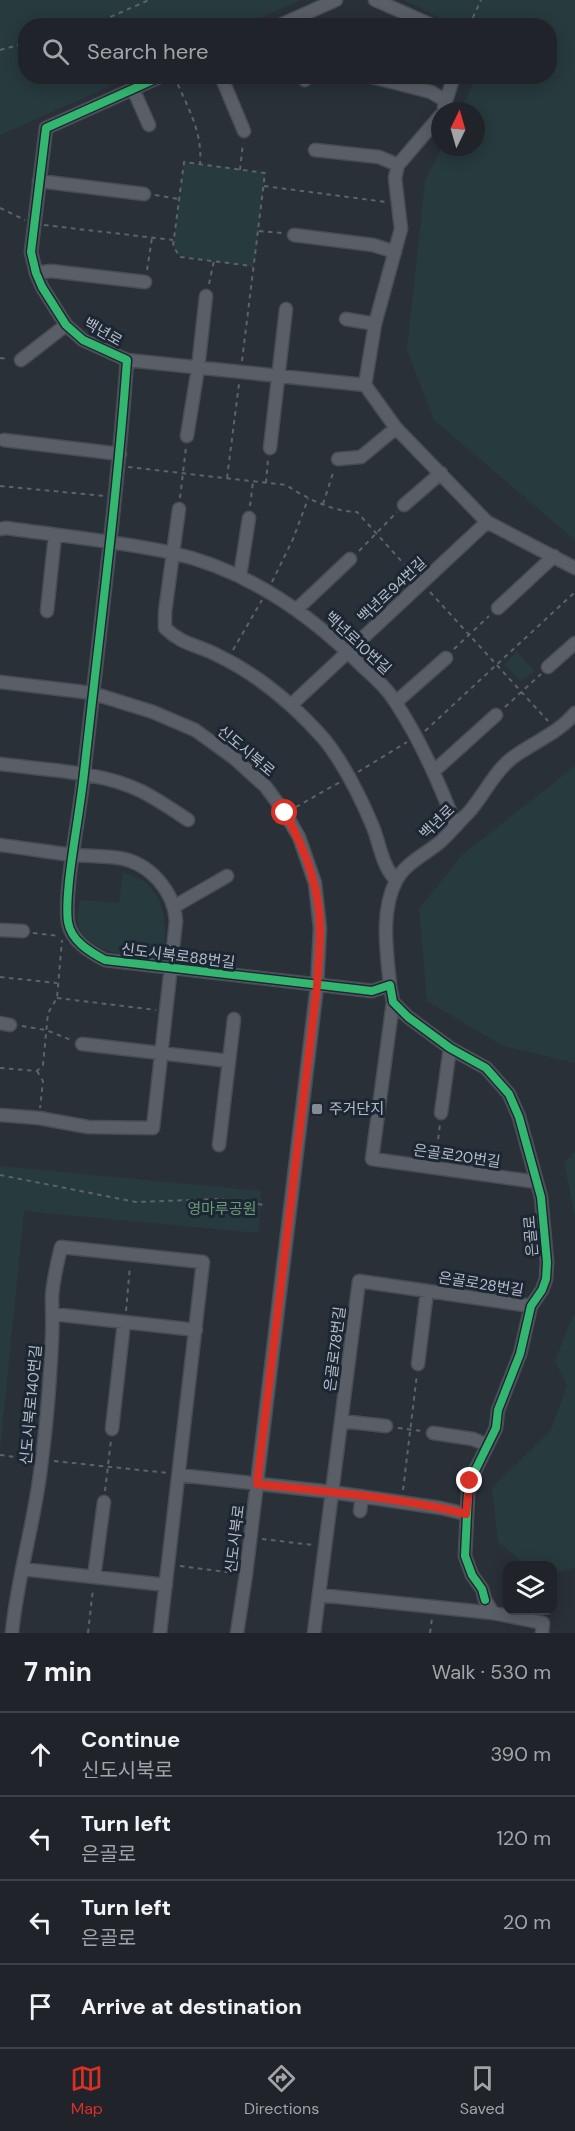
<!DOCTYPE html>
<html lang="en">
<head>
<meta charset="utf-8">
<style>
  :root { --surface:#20242a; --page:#282c32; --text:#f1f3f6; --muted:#a2a4a8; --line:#3d4147; --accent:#d93025 }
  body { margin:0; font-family:"DM Sans","Noto Sans KR",sans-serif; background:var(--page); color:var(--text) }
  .controls { position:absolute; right:18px; bottom:18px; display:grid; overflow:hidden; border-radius:12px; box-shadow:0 3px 15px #0003 }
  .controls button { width:54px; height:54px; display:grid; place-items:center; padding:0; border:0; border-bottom:2px solid var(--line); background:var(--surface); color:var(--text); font:30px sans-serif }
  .compass { position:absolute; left:431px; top:102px; width:54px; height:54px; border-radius:50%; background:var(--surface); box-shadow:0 3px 15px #0003; rotate:5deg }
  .stop { position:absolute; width:18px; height:18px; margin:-14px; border:4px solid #d93025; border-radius:50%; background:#fff }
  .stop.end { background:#d93025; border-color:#fff; box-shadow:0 2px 6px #0008 }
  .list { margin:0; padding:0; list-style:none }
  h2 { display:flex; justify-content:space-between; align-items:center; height:78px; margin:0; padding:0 24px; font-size:26px }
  h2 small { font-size:20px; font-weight:400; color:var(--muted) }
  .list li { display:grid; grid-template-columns:39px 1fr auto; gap:18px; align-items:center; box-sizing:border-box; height:84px; padding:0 24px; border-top:2px solid var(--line) }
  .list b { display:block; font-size:22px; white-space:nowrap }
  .list p { margin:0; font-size:20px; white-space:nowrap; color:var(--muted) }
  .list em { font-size:20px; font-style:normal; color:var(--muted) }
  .icon { flex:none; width:33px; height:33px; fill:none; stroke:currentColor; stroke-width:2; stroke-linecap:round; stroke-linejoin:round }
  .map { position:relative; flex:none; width:575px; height:1633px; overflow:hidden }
  .search { position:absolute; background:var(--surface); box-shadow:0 3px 15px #0003; left:18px; right:18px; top:18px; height:66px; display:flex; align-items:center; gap:15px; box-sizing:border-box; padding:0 21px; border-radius:24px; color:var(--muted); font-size:22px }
  .sheet { height:414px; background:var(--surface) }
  nav { display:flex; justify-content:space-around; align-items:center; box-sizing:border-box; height:84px; border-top:2px solid var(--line); background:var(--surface); font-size:16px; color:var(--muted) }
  nav a { display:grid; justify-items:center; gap:3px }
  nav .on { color:var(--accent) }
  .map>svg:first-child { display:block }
  .green { fill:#273a3e }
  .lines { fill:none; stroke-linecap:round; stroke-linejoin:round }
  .minor-casing { stroke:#484c53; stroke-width:15 }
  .path { stroke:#5d636a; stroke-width:2; stroke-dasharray:4.5 4.5; stroke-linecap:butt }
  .minor { stroke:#5a5e66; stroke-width:12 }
  .cycleway-casing { stroke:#1d2633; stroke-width:11 }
  .cycleway { stroke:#33b770; stroke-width:8 }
  .route { stroke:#d93025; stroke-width:8 }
  .poi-dot { fill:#848b96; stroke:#1d2633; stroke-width:2 }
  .labels { text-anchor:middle; stroke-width:6; stroke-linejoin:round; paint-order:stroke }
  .street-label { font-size:15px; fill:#b4bcc9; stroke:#1d2633 }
  .poi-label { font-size:15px; fill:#b4bcc9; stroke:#1d2633; text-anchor:start }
  .park-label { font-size:15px; fill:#6b9a76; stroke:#1d2633 }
</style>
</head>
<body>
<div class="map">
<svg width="575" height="1633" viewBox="0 0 575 1633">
  <rect width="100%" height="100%" fill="#2a3038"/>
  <!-- green -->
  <path class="green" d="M0 0H301L245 25 26 26V76L131 77 0 135Z
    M404 0H575V540L434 420 407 350 425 181 442 147H476V111H460L476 77 550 76V26L453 25Z
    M184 162 265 173 255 261 252 266 180 257 173 246Z
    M517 651 535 672 521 681 504 665Z
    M575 766V1063L503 1046 427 1001 419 909 462 855Z
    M123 872C130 875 139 878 145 882 167 901 166 927 164 954L156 960C133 957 83 952 78 923 76 916 79 907 80 900L119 903Z
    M575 1152V1218L564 1162Z
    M0 1166 261 1191 259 1233 24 1211 0 1451Z
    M575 1314V1568L553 1573 552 1566 526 1565 498 1542 492 1488 551 1430 567 1385 555 1361 569 1324Z"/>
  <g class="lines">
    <!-- minor casing -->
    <g class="minor-casing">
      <path id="minor" d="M375 0 434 26
        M278 26 336 0
        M162 76 46 128 31 252 36 273 42 287 66 325 83 340 127 360C117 498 99 636 84 773 80 809 73 845 69 881 68 894 66 909 68 922 71 941 90 952 105 960L372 991 390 985 393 1002 408 1017 450 1048 486 1068 509 1094 519 1117 541 1197 547 1262 546 1279 542 1290 531 1306 520 1354 498 1410 496 1428 470 1481 468 1493 465 1556 472 1575 482 1589 485 1600 493 1613 543 1623 542 1633
        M221 76 244 131
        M304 76 305 80
        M372 77 431 92 446 101
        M133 89 149 125
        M444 107 454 76
        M440 116 398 165 395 178 401 229 375 324 365 385 396 428 487 522 575 568
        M315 150 379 157 398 165
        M39 181 144 194
        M294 235 373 245 395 252
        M36 273 51 271 145 282
        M346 319 375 324
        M21 360 66 325
        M127 360 365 385
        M187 436 198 368 206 296
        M4 440 120 454
        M270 448 286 309
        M338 459 361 457 396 428
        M404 505 441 473
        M179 509 165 612V628C184 646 196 644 217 655 259 675 294 705 324 739 345 765 360 796 373 827 380 845 382 866 396 880
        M0 529 6 528C62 536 118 541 173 553 247 570 309 613 362 666 374 677 387 688 396 703 421 741 439 783 456 826
        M240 576 249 518
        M498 608 554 556
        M297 609 350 559
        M47 611 55 535
        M548 667 575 643
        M0 682 92 693 153 712 195 730 234 758 266 787 285 813 299 837 315 883 320 928 317 986 246 1574 237 1633
        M396 702 446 658
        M291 705 487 522
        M0 764C44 770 101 771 141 791 157 799 173 810 188 820
        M434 771 496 715
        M0 845C24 848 49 852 73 855 88 856 104 856 119 858 150 863 174 891 176 921L153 1128 88 1127 39 1118 0 1115
        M175 906 227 876
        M0 930 23 931
        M390 985C387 953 380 912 396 881 405 863 426 854 440 842 450 833 459 822 469 812 484 795 494 772 512 758 532 743 559 733 575 713
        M393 1002 372 1159 537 1182
        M0 1023 10 1025
        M82 1044 229 1061
        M441 1113 450 1048
        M219 1145 234 1019
        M53 1314 196 1330
        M418 1364 427 1291
        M341 1421 386 1426
        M112 1429 124 1322
        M433 1433 473 1439 487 1445
        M179 1475 332 1492 441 1508 466 1514
        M360 1511 362 1496
        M22 1569 166 1585
        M94 1577 104 1502
        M319 1595 493 1613
        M12 1633C17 1577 35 1522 41 1466 47 1423 50 1381 52 1338 53 1324 52 1311 52 1297 53 1280 57 1264 61 1247L203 1262 160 1633
        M314 1633 359 1281 531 1306"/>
    </g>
    <!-- path -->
    <path class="path" d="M85 26 101 21 149 0
      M469 26 481 0
      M0 50 26 43
      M174 76C187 106 203 132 200 164
      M240 170 243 143
      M264 186 386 202
      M155 195 179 199
      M0 208 25 220
      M44 225 173 240
      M259 231 282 233
      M147 270 152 238
      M209 284 214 261
      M0 358 9 359
      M242 361 265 173 184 162 173 246 180 257 252 266
      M128 467 286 485C308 499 331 511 357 512L414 575
      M227 478 239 384
      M266 483 268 459
      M0 486 105 496
      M180 498 186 447
      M323 504 334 470
      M250 506 253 482
      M359 551 397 512
      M272 582 293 539 308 499
      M430 592 548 721
      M454 649 489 616
      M233 650 262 600
      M505 707 541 674
      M425 731 575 592
      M358 772 407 742
      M296 807 340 782
      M33 933 60 936
      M0 977 57 983
      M57 998 156 1010
      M22 1026 46 1030 71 1040
      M0 1068 37 1071 43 1065 48 1013 57 998 62 940
      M37 1071 43 1081 40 1108
      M436 1157 440 1124
      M0 1175 136 1202 219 1199 265 1205
      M126 1311 130 1266
      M398 1428 422 1431
      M0 1455 30 1459
      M54 1461 168 1473
      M403 1490 417 1374
      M105 1491 111 1440
      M262 1539 313 1545
      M180 1566 234 1573
      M88 1633 93 1589
      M430 1633 432 1618"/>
    <!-- minor -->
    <use href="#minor" class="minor"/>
    <!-- cycleway casing -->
    <g class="cycleway-casing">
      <path id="cycleway" d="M162 76 46 128 31 252 36 273 42 287 66 325 83 340 127 360C117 498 99 636 84 773 80 809 73 845 69 881 68 894 66 909 68 922 71 941 90 952 105 960L372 991 390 985 393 1002 408 1017 450 1048 486 1068 509 1094 519 1117 541 1197 547 1262 546 1279 542 1290 531 1306 520 1354 498 1410 496 1428 470 1481 468 1493 465 1556 472 1575 482 1589 485 1600"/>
    </g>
    <!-- cycleway -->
    <use href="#cycleway" class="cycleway"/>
  </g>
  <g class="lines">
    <!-- route -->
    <path class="route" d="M285 813C305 849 320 888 320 929 320 948 318 967 317 986L257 1484C326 1492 398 1497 466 1514L470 1481"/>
  </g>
  <!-- markers -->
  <rect class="poi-dot" x="311" y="1103" width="12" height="12" rx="3"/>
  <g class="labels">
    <!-- street labels -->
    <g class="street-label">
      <text transform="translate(103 332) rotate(30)" y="5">백년로</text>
      <text transform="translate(392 590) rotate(-43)" y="5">백년로94번길</text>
      <text transform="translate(358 643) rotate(43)" y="5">백년로10번길</text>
      <text transform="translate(246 751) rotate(40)" y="5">신도시북로</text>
      <text transform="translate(437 822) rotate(-44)" y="5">백년로</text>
      <text transform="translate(178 956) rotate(7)" y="5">신도시북로88번길</text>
      <text transform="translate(457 1156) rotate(8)" y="5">은골로20번길</text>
      <text transform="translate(531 1236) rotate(-95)" y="5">은골로</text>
      <text transform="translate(481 1284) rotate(9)" y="5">은골로28번길</text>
      <text transform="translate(335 1349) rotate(-83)" y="5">은골로78번길</text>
      <text transform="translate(31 1405) rotate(-85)" y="5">신도시북로140번길</text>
      <text transform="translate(235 1539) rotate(-83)" y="5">신도시북로</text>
    </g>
    <!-- poi labels -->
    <g class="poi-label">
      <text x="329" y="1114">주거단지</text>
    </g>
    <!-- park labels -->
    <g class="park-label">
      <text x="222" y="1214">영마루공원</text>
    </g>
  </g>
</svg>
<div class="controls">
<button><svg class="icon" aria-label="layers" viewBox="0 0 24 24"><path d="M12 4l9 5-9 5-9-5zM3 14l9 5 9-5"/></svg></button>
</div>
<svg class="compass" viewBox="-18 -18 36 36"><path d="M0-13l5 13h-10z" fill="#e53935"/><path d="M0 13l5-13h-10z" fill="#a2a4a8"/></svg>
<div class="stop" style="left:285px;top:813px"></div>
<div class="stop end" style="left:470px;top:1481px"></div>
<div class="search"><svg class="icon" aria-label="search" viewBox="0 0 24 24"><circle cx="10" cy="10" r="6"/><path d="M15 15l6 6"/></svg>Search here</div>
</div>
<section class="sheet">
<h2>7 min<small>Walk · 530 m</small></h2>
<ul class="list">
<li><svg class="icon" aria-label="ahead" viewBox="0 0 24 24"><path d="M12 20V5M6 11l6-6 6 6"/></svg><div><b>Continue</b><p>신도시북로</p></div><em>390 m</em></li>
<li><svg class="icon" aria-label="left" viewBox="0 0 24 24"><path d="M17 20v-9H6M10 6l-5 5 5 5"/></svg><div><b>Turn left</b><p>은골로</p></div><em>120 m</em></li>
<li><svg class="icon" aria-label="left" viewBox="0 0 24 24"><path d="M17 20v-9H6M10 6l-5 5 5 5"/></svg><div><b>Turn left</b><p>은골로</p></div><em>20 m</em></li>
<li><svg class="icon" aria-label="arrive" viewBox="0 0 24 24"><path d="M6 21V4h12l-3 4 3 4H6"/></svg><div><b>Arrive at destination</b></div></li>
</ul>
</section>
<nav>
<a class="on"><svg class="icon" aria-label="map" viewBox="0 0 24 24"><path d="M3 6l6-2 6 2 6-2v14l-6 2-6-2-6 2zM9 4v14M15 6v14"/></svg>Map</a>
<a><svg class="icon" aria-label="directions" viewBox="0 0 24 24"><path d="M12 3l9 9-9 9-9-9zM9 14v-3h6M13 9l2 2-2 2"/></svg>Directions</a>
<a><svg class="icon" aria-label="saved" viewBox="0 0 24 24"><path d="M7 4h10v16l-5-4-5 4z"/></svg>Saved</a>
</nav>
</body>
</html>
